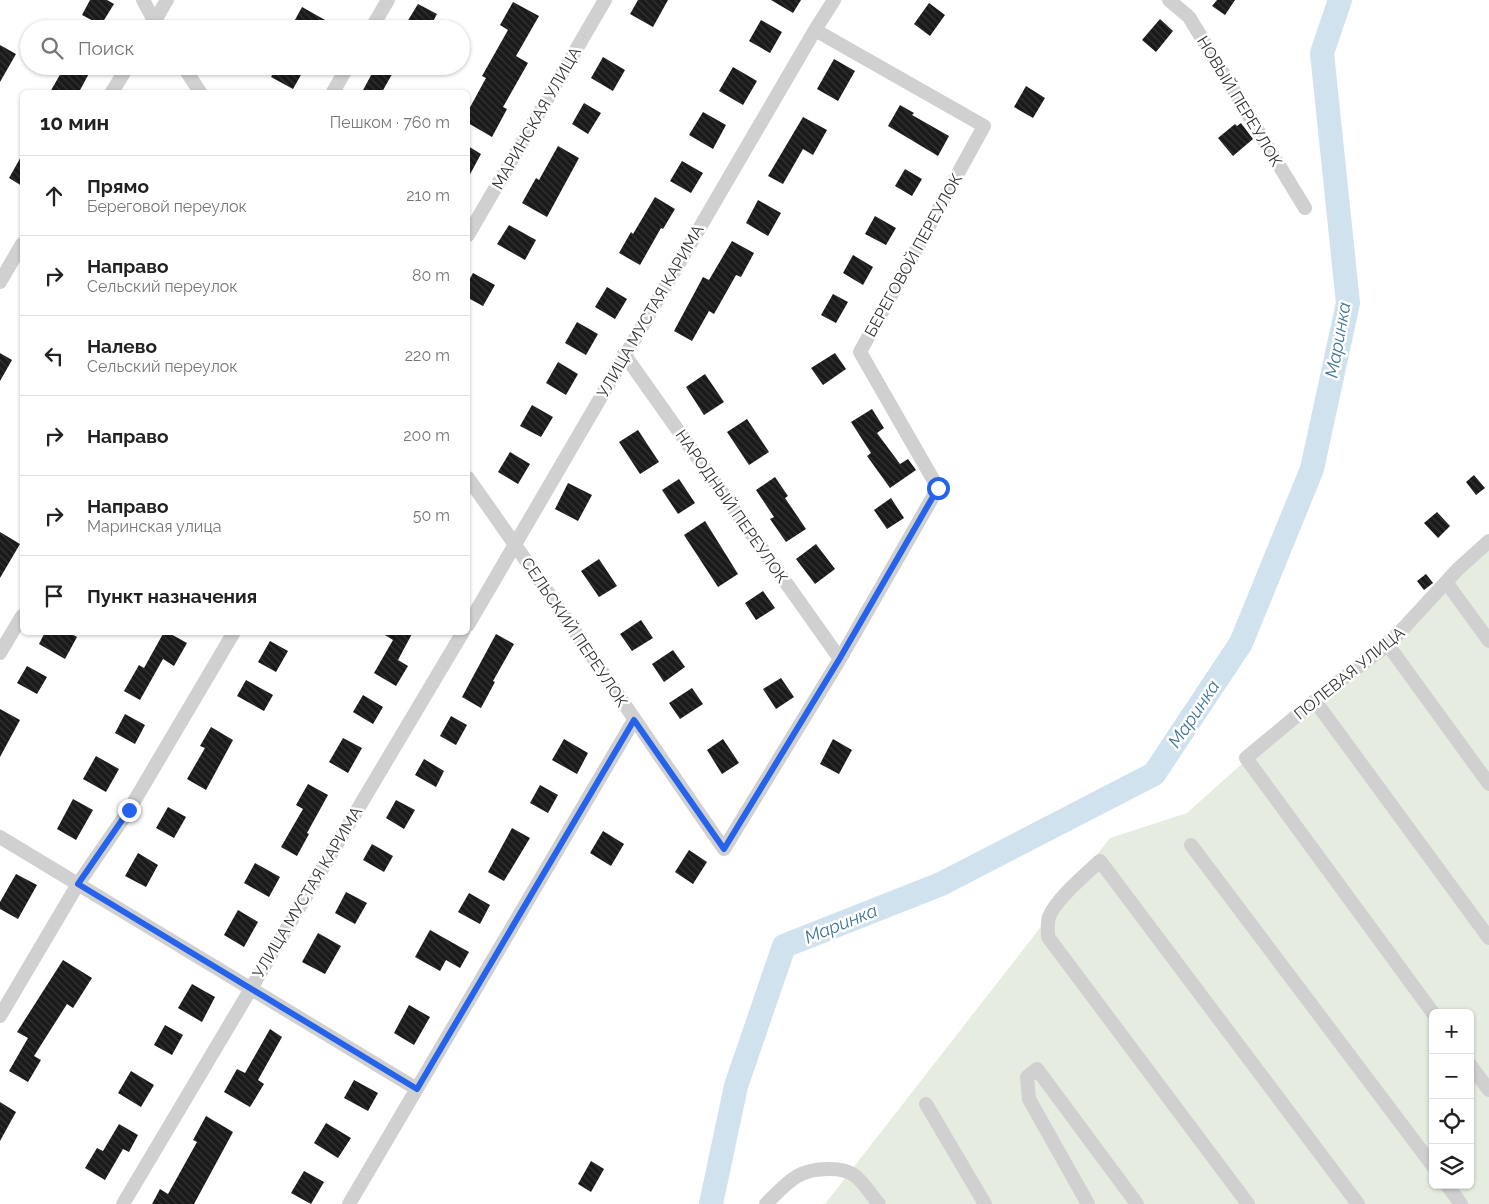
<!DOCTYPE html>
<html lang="ru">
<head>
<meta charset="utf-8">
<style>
  :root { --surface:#fff; --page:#f6f6f6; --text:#222; --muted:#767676; --line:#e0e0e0 }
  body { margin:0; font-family:Raleway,sans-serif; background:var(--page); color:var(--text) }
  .controls { position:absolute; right:15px; bottom:15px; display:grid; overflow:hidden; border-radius:8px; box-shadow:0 1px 4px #0004 }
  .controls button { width:45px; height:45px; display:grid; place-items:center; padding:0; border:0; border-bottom:1px solid var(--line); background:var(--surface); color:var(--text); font:25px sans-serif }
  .stop { position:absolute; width:15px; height:15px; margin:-11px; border:4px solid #2563eb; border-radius:50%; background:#fff }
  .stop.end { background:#2563eb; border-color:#fff; box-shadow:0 1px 5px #0008 }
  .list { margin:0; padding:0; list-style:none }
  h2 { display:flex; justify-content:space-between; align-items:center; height:65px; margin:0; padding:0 20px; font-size:21px }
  h2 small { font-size:16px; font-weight:400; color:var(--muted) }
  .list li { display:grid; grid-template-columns:32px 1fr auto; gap:15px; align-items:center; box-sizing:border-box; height:80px; padding:0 20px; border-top:1px solid var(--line) }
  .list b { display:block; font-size:19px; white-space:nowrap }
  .list p { margin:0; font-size:16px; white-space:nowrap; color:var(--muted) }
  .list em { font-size:16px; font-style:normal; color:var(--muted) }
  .icon { flex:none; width:28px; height:28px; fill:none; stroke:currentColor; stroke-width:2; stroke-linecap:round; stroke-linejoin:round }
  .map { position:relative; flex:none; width:1489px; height:1204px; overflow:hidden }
  .search { position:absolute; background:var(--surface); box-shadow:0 1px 4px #0004; left:20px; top:20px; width:450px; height:55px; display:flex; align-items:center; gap:12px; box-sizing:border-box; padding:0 18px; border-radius:28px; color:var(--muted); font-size:19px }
  .panel { position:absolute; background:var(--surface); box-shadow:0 1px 4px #0004; left:20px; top:90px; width:450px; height:545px; border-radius:8px }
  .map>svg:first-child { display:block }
  .green { fill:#e6ecdf; fill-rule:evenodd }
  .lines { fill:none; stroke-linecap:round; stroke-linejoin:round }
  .river { stroke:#cfe2ee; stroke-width:24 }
  .building { fill:url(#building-back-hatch) }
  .minor { stroke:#d0d0d0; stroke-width:14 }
  .route { stroke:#2563eb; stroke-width:6 }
  .labels { text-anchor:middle; stroke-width:5; stroke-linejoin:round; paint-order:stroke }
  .street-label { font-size:16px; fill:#333; stroke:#fff }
  .water-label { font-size:18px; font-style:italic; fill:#3f7597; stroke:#fff }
</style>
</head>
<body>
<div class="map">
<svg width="1489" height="1204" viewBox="0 0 1489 1204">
  <defs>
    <pattern id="building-back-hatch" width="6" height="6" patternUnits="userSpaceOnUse" patternTransform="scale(1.25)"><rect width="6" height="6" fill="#1a1a1a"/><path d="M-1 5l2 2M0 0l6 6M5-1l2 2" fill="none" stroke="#333"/></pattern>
  </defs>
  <rect width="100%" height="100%" fill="#fff"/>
  <!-- green -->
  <path class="green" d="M1489 542V1204H825L1110 838 1187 813ZM1433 1013H1470V1185H1433Z"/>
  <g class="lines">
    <!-- river -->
    <path class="river" d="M711 1204 736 1086 784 946 941 884 1154 774 1241 643 1312 469 1348 303 1322 53 1340 0"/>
  </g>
  <!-- building -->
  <path class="building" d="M90 0H107L114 4 101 25 82 15Z
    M638 0H668L653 27 630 14Z
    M771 0H801L793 13Z
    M1217 0H1235L1225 15 1212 6Z
    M513 2 539 16 516 56 528 63 503 107 507 109 492 137 468 123V111L486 78 482 76 508 30 500 25Z
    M929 3 945 15 930 36 914 24Z
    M418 4 437 14 429 29H420L407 22Z
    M302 7 341 29H290Z
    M1160 19 1173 31 1156 52 1142 40Z
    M761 20 782 32 770 53 749 41Z
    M0 45 16 54 0 82Z
    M603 57 625 70 613 91 591 78Z
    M834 59 855 71 838 101 817 89Z
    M65 66H93L79 92H50Z
    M277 66H306L293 89 271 77Z
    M376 66H389L395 69 382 92H362Z
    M733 67 757 81 743 105 719 91Z
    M1026 86 1045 98 1033 118 1014 107Z
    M584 103 601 113 588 134 572 124Z
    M900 105 914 113 912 115 949 136 938 156 888 126Z
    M703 112 726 125 713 149 689 135Z
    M803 117 827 130 813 155 803 149 783 184 768 176Z
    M1241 123 1253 139 1233 156 1218 138 1235 124 1237 126Z
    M468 146 481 154 468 178Z
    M558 146 579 158 547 217 522 203 536 178 539 180Z
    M22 155V186L9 178Z
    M682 161 703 173 691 193 670 181Z
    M905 169 922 179 912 196 895 186Z
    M655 197 675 209 663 229 661 228 640 265 619 253 631 232 633 234Z
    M758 200 781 213 768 236 746 223Z
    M875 216 896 228 886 245 865 234Z
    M509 225 536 240 525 260 497 244Z
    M732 241 754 253 741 277 736 275 714 314 709 311 692 341 674 331 703 277 709 280Z
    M853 255 873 267 863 285 843 273Z
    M473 273 495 285 483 306 468 298V282Z
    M607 287 627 299 615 319 595 307Z
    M833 294 848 302 836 323 821 315Z
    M577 322 598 334 586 355 565 343Z
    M0 353 12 360 0 381Z
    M835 353 846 369 823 385 811 368Z
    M558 362 578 374 566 395 546 383Z
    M705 374 724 402 704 415 686 387Z
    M532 405 553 417 541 437 520 426Z
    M872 409 884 428 877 433 900 464 908 459 916 470 890 488 867 456 871 453 851 422Z
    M747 419 769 452 749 465 727 432Z
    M638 430 659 462 640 474 619 442Z
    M510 452 530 464 518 484 498 472Z
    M1474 475 1485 488 1476 495 1466 482Z
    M775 477 788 496 785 498 806 529 786 542 770 519 774 517 756 490Z
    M679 479 695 503 678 514 662 490Z
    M568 483 592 495 578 521 555 509Z
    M891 498 904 518 887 529 874 510Z
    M1437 512 1450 526 1438 538 1424 523Z
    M705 521 738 574 718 587 684 535Z
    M0 532 20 544 0 578Z
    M816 544 835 569 815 584 796 559Z
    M599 559 617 586 599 597 581 571Z
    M1426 574 1433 583 1424 590 1417 581Z
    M763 591 775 608 756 620 745 603Z
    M641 620 653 638 632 651 620 634Z
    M45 632H68L77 637 65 659 39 644Z
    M164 632H167L187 643 174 666 163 659 140 700 124 691 139 665 144 668Z
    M380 632H413L398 660 408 666 396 686 374 673 393 640Z
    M496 634 514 644 493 681 495 682 481 708 462 697Z
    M270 641 288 651 276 672 258 662Z
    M673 650 685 667 664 682 652 664Z
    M27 666 47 677 37 694 17 683Z
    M781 678 794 697 776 709 763 689Z
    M246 680 273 695 264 711 237 696Z
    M692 688 703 704 680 719 669 703Z
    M363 695 383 707 373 724 353 712Z
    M0 709 20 720 0 757Z
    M125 714 145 725 135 744 115 733Z
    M451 716 467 725 456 745 440 736Z
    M211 727 233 740 206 790 187 779 205 748 200 746Z
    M343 738 362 748 348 773 329 762Z
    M564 739 588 753 577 774 552 760Z
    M723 739 739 763 722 774 707 750Z
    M833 739 852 750 839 774 820 764Z
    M96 756 119 769 106 792 83 779Z
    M424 759 444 771 436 787 415 775Z
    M308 784 328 795 307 833 309 834 297 856 281 847 303 809 296 805Z
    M540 785 558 795 548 813 530 803Z
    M73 799 93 810 76 840 57 829Z
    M396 800 415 810 404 829 386 818Z
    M168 807 186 817 174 838 156 828Z
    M512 828 530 838 504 881 488 872Z
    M603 831 624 844 611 866 590 853Z
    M372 844 393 856 384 872 363 860Z
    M689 850 707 862 693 884 675 872Z
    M138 853 158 865 146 887 125 876Z
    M255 863 280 877 269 897 244 883Z
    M16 874 37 885 18 919 0 909V902Z
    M346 892 367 903 355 924 335 913Z
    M469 893 490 905 480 924 458 912Z
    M238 910 258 922 244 947 224 935Z
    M430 930 469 952 460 968 446 960 440 971 415 957Z
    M318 933 341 946 325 974 302 962Z
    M63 960 92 978 73 1008 67 1004 34 1056 41 1060 28 1082 9 1071 28 1038 17 1032Z
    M192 984 215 997 202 1022 178 1008Z
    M409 1005 430 1017 414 1045 394 1033Z
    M165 1025 183 1035 172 1055 154 1045Z
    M270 1029 282 1037 258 1080 264 1084 250 1107 224 1092 237 1069 245 1073Z
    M131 1071 154 1085 141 1107 118 1093Z
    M354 1080 378 1093 368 1111 344 1098Z
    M0 1102 16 1112 0 1141Z
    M206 1116 233 1132 194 1204H152L160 1189 168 1194 197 1142 193 1140Z
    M326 1123 351 1138 338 1158 314 1143Z
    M119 1124 138 1135 129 1152 123 1149 105 1180 85 1168 97 1148 103 1151Z
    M591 1161 604 1169 591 1192 578 1184Z
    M304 1171 324 1182 311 1204 291 1193Z"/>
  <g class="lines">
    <!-- minor -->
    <path class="minor" d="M143 0 158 28
      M1169 0 1189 17 1305 208
      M150 29 167 0
      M371 29 388 0
      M183 66 200 92
      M112 92 128 66
      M333 92 348 66
      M468 235 605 0
      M0 282 22 244
      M624 354 840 659
      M468 478C555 600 638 726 724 849L840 659 938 488 860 352 984 126 815 30
      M1446 582 1489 641
      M468 625 815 30 834 0
      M1388 645 1489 784
      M0 653 22 616
      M1315 701 1489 938
      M0 837 417 1089
      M1191 845 1433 1166
      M1433 1013 1246 758 1330 688 1388 645 1458 569 1489 541
      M0 1016 78 884 129 810 234 632
      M1470 1065 1489 1090
      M926 1104 985 1204
      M1447 1185 1461 1204
      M123 1204 463 632
      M349 1204 634 720
      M766 1204C788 1182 798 1168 831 1169 840 1169 846 1170 854 1175 863 1181 871 1195 879 1204
      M1088 1204 1029 1099 1027 1077 1037 1069 1137 1204
      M1248 1204 1048 937C1048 930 1047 923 1049 917 1055 900 1086 874 1100 861L1358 1204"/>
  </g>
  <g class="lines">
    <!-- route -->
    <path class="route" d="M129 810 78 884 417 1089 634 720 724 849 840 658 938 488"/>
  </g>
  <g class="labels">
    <!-- street labels -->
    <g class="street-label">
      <text transform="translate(1240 101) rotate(59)" y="6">НОВЫЙ ПЕРЕУЛОК</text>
      <text transform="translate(536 118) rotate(-60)" y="6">МАРИНСКАЯ УЛИЦА</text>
      <text transform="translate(913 255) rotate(-61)" y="6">БЕРЕГОВОЙ ПЕРЕУЛОК</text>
      <text transform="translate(650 311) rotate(-60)" y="6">УЛИЦА МУСТАЯ КАРИМА</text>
      <text transform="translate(732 506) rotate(55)" y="6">НАРОДНЫЙ ПЕРЕУЛОК</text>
      <text transform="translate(575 632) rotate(56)" y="6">СЕЛЬСКИЙ ПЕРЕУЛОК</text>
      <text transform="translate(1349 673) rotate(-39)" y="6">ПОЛЕВАЯ УЛИЦА</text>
      <text transform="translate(307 892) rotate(-59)" y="6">УЛИЦА МУСТАЯ КАРИМА</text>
    </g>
    <!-- water labels -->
    <g class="water-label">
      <text transform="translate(1338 340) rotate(-80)" y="6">Маринка</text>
      <text transform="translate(1194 714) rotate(-56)" y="6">Маринка</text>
      <text transform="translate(841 924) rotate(-22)" y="6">Маринка</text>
    </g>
  </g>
</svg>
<div class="controls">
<button>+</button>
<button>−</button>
<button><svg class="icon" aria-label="locate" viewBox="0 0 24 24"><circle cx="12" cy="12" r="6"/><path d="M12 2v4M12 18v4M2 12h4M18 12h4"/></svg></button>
<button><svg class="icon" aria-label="layers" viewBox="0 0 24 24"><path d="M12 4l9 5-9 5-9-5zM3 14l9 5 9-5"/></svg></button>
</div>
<div class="stop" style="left:938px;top:488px"></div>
<div class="stop end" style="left:129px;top:810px"></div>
<div class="search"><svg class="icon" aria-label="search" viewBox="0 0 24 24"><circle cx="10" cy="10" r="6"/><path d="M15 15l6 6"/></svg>Поиск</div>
<section class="panel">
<h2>10 мин<small>Пешком · 760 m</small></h2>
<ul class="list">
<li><svg class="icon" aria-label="ahead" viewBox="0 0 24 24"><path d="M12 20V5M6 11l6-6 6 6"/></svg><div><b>Прямо</b><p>Береговой переулок</p></div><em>210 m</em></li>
<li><svg class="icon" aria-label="right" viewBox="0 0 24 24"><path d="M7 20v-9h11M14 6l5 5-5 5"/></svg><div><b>Направо</b><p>Сельский переулок</p></div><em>80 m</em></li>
<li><svg class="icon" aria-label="left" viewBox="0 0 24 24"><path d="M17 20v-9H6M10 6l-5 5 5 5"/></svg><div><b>Налево</b><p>Сельский переулок</p></div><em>220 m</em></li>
<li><svg class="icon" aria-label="right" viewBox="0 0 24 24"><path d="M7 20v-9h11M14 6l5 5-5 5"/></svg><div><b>Направо</b></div><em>200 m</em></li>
<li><svg class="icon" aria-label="right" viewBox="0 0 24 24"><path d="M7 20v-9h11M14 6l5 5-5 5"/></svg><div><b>Направо</b><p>Маринская улица</p></div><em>50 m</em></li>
<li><svg class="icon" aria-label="arrive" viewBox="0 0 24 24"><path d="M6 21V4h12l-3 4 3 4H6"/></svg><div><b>Пункт назначения</b></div></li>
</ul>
</section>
</div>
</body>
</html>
